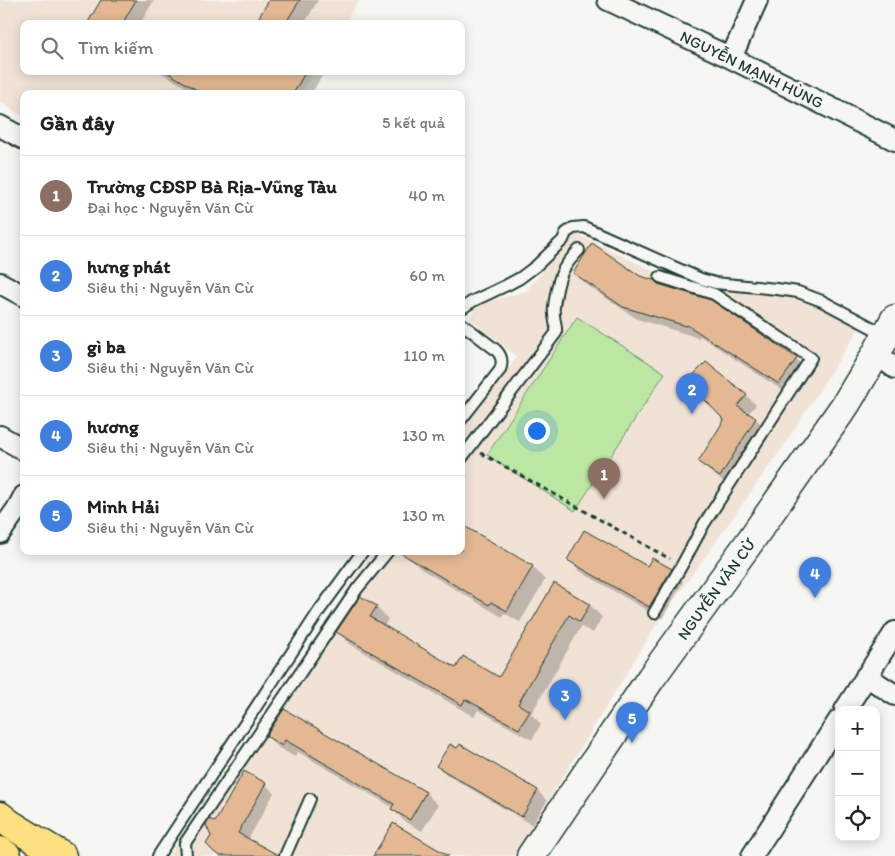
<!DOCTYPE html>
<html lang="vi">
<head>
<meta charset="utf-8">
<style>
  :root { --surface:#fff; --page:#f2f2f2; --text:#222; --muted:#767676; --line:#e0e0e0; --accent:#2563eb }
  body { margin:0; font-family:Itim,sans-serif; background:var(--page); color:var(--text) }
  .controls { position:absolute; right:15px; bottom:15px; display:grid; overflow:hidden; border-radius:10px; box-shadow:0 2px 12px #0003 }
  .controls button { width:45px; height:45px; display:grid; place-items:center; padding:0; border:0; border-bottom:1px solid var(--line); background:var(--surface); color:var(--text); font:25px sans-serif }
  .you { position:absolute; left:536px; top:430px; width:18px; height:18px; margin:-12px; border:4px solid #fff; border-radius:50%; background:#1a73e8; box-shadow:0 0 0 8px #1a73e833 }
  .badge { display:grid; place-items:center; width:32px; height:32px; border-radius:50%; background:var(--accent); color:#fff; font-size:16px; font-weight:700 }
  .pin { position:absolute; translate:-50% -41px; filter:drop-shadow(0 1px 2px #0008) }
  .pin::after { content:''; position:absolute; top:26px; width:18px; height:15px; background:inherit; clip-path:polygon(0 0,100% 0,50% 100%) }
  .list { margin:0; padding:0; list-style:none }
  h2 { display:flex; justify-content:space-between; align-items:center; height:65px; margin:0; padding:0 20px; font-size:21px }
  h2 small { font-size:16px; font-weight:400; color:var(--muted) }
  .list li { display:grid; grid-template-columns:32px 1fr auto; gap:15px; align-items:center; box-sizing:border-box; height:80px; padding:0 20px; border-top:1px solid var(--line) }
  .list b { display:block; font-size:19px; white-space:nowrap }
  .list p { margin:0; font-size:16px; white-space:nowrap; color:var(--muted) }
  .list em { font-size:16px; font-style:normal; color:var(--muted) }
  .icon { flex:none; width:28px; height:28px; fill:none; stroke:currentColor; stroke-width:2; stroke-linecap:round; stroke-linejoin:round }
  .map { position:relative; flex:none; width:895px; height:856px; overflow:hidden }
  .search { position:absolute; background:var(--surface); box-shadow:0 2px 12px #0003; left:20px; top:20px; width:445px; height:55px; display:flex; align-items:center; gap:12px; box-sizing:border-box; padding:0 18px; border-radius:10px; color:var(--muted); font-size:19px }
  .panel { position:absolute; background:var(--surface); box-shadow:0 2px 12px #0003; left:20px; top:90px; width:445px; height:465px; border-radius:10px }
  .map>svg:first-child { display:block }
  .built { fill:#f0e3d6 }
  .green { fill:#bbe7a3; stroke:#6d926c }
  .shadow { fill:#0003 }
  .building { fill:#e3b893; stroke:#1f3d34 }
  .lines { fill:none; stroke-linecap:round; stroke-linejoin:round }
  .lane-casing { stroke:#1f3d34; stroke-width:14 }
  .street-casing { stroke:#1f3d34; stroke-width:24 }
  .secondary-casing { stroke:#1f3d34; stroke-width:31 }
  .primary-casing { stroke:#1f3d34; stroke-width:31 }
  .path { stroke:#1f3d34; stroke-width:3; stroke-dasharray:5 4; stroke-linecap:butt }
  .lane { stroke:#f6f6f2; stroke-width:10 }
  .street { stroke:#f6f6f2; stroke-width:20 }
  .secondary { stroke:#f6f6f2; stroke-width:28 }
  .primary { stroke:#fde080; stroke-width:28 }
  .labels { text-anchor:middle; stroke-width:4.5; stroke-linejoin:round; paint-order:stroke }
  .street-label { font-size:16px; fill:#1f3d34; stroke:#f6f6f2 }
</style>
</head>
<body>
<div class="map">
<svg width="895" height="856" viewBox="0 0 895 856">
  <rect width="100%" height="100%" fill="#f6f6f2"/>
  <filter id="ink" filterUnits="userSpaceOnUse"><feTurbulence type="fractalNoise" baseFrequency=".02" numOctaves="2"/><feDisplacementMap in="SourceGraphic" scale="10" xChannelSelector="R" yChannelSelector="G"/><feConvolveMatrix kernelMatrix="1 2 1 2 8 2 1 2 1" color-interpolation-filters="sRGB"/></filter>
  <g filter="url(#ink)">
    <!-- built -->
    <path class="built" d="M0 0H359L344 24H24V71H315L301 94H24V117L0 102Z
      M575 233 656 272 716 288 801 298 841 313 861 325 783 447 657 624 533 826 513 856H168L297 665 356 576 374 551H461V433L517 357 470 319 477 305 526 291Z"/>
    <!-- green -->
    <path class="green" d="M577 317 665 373 575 511 487 455Z"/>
    <!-- shadow -->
    <path class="shadow" d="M102 0H154L140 24H88Z
      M271 0H318L304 24H255Z
      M158 71H325L311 94H197Z
      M575 272 639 277 796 359 809 371 791 396 700 336 699 338 637 319 587 285Z
      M706 364 747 396 756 405 748 414 756 419 765 428 730 486 709 471 700 462 726 420Z
      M461 526 533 567 545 580 520 622 504 613 502 617 421 569 408 557 461 551Z
      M569 560 671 570 683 582 662 619 581 572Z
      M554 585 590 605 602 617 593 633 581 627 531 714 541 724 532 740 478 710 474 717 350 644 338 632 376 607 388 619 384 627 457 669 500 679Z
      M284 711 426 793 438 805 422 831 405 822 393 809 394 808 298 752 295 757 279 748 267 736Z
      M460 746 538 791 547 801 532 825 447 775 438 766 457 750Z
      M265 784 274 793 248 840 274 856H220L208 843 212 837 216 824Z"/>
    <!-- building -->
    <path class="building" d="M101 0H136L122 24H87Z
      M269 0H300L285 24H255Z
      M165 71H306L293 94H204Z
      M592 243 640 276 654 280 658 284 711 300 797 358 779 384 687 325 686 326 623 307 573 273Z
      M706 362 747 395 737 406 756 418 720 477 698 462 724 420 687 381Z
      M461 524 533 566 507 611 491 602 489 605 397 551H461Z
      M584 530 647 566 652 558 672 569 649 607 567 560Z
      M554 583 590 604 580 622 569 615 518 704 530 711 519 729 465 699 462 705 336 632 360 596 377 606 370 617 456 668 463 656 499 677Z
      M284 709 426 792 410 820 391 809 394 804 285 740 282 746 266 736Z
      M450 744 457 748 460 744 538 790 522 817 436 766Z
      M244 771 266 783 238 833 278 855V856H220L214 852 206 844 211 836 206 825 210 819 215 822Z
      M393 823 449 856H373Z"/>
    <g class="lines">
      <!-- lane casing -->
      <g class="lane-casing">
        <path id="lane" d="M461 309 473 301 507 285 520 278 536 266 563 240 566 233 573 228 584 227 701 279 715 283 777 289 798 292 822 301 886 335
          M461 323 496 350C502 356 503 362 500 370L461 420
          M461 459 556 333C557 326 554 321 554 314 553 308 555 300 556 294 560 272 564 266 579 250
          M654 613 682 565 704 524 811 358 714 294 660 277
          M158 856 319 611 363 551
          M186 856 185 843 357 589 388 551
          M285 856 310 799"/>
      </g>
      <!-- street casing -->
      <g class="street-casing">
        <path id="street" d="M608 0 731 58 895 140
          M731 58 757 0
          M0 126 24 139
          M0 283 24 296
          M876 354 895 368
          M0 436 24 450
          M0 533 17 509 24 496
          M866 676 895 695
          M845 710 895 632
          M752 856 839 720"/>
      </g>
      <!-- secondary casing -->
      <g class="secondary-casing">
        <path id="secondary" d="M531 856 651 678 751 540 846 404 876 354 895 319"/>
      </g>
      <!-- primary casing -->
      <g class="primary-casing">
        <path id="primary" d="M0 816 10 824 62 856
          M0 851 7 856"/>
      </g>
      <!-- path -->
      <path class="path" d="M481 453 670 559"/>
      <!-- lane -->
      <use href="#lane" class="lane"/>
      <!-- street -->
      <use href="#street" class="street"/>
      <!-- secondary -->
      <use href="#secondary" class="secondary"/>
      <!-- primary -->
      <use href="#primary" class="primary"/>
    </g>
  </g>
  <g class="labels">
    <!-- street labels -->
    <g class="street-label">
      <text transform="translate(752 69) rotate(26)" y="6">NGUYỄN MẠNH HÙNG</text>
      <text transform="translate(716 589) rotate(-54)" y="6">NGUYỄN VĂN CỪ</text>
    </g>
  </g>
</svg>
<div class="controls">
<button>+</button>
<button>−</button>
<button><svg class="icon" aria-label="locate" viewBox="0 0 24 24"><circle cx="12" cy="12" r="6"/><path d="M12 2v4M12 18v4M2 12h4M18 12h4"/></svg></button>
</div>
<div class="you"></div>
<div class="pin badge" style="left:604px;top:499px;background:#8d6e63">1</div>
<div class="pin badge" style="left:692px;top:414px;background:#3f7fe0">2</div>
<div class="pin badge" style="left:565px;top:720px;background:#3f7fe0">3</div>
<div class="pin badge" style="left:815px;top:598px;background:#3f7fe0">4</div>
<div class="pin badge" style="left:632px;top:743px;background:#3f7fe0">5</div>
<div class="search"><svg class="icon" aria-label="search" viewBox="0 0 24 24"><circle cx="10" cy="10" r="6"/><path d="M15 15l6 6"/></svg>Tìm kiếm</div>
<section class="panel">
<h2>Gần đây<small>5 kết quả</small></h2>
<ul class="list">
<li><span class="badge" style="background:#8d6e63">1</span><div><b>Trường CĐSP Bà Rịa-Vũng Tàu</b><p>Đại học · Nguyễn Văn Cừ</p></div><em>40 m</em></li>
<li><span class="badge" style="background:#3f7fe0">2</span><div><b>hưng phát</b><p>Siêu thị · Nguyễn Văn Cừ</p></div><em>60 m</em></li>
<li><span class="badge" style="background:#3f7fe0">3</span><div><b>gì ba</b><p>Siêu thị · Nguyễn Văn Cừ</p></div><em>110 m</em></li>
<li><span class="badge" style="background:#3f7fe0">4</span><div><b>hương</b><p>Siêu thị · Nguyễn Văn Cừ</p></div><em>130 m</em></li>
<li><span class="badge" style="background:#3f7fe0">5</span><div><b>Minh Hải</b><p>Siêu thị · Nguyễn Văn Cừ</p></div><em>130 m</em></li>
</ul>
</section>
</div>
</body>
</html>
